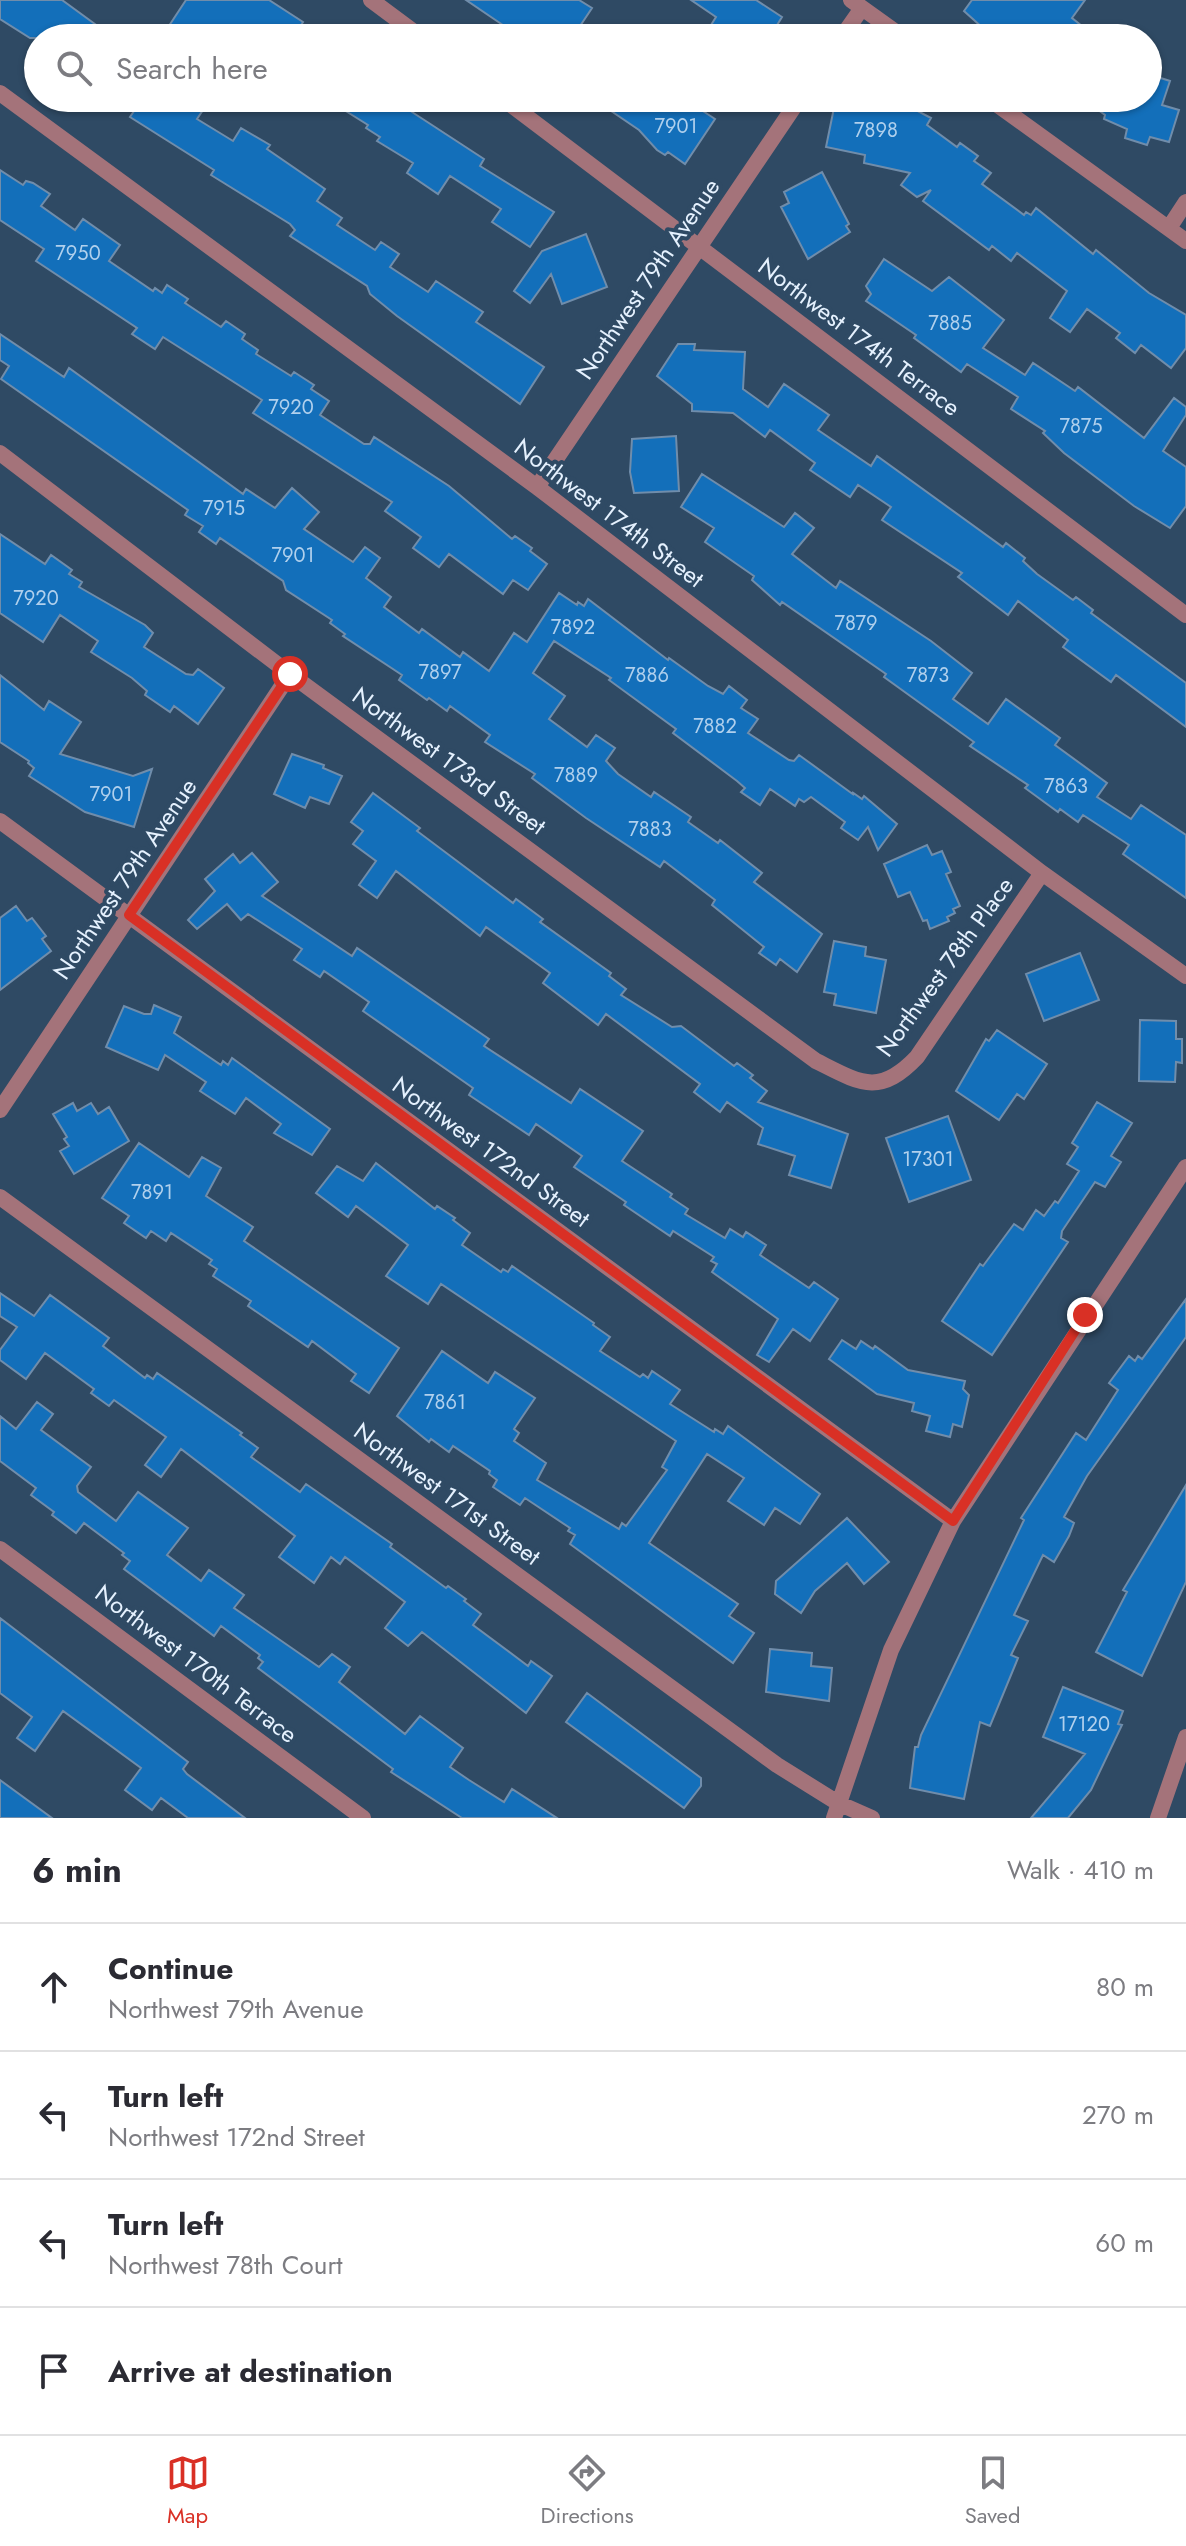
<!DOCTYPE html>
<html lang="en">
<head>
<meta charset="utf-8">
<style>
  :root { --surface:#fff; --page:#f2f2f3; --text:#2b2b33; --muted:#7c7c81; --line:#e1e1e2; --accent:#d93025 }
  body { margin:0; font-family:Jost,sans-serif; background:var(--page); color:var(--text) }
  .stop { position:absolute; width:24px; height:24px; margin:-18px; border:6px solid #d93025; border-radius:50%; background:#fff }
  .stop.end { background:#d93025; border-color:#fff; box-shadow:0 2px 8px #0008 }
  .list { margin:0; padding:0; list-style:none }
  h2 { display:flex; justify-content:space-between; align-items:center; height:104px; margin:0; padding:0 32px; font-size:34px }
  h2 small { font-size:26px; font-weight:400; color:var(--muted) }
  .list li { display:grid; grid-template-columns:52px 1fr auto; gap:24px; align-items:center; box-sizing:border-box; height:128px; padding:0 32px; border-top:2px solid var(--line) }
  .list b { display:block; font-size:30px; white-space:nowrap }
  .list p { margin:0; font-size:26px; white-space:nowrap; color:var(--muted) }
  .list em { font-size:26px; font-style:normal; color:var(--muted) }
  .icon { flex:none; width:44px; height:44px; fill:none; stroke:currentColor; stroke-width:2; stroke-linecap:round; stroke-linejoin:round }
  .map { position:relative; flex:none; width:1186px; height:1818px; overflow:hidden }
  .search { position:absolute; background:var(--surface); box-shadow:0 2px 6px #0004; left:24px; right:24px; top:24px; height:88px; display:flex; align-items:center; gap:20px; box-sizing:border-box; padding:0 28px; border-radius:44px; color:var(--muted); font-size:30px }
  .sheet { height:616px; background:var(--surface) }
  nav { display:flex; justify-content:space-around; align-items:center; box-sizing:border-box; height:112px; border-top:2px solid var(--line); background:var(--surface); font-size:22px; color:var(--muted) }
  nav a { display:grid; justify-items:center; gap:4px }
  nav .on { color:var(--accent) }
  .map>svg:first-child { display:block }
  .building { fill:#136fba; stroke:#708dab; stroke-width:2 }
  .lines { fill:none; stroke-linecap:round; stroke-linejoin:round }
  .minor { stroke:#a4737a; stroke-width:16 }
  .tertiary { stroke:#a4737a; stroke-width:16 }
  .route { stroke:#d93025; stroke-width:10 }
  .labels { text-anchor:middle; stroke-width:8; stroke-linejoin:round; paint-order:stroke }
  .number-label { font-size:20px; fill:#b0d0ed }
  .street-label { font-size:24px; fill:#e5f1fe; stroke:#2f4a64 }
</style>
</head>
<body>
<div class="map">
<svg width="1186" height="1818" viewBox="0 0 1186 1818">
  <rect width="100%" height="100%" fill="#2f4a64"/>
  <!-- building -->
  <path class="building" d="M0 0H62L114 38H30L0 19Z
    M186 0H269L303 22 293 38H161Z
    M466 0H579L592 8 572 38H522Z
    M691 0H756L782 17 769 38H703L716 17Z
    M972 0H1085L1072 18 1097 38H994L964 11Z
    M1148 74 1170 81 1162 105 1179 110 1169 142 1150 137 1147 145 1125 138 1127 129 1104 119 1105 115 1082 98H1148Z
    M143 98H192L205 107 197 119 233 141 241 128 270 145 267 149 325 189 317 201 342 218 337 225 375 250 381 242 399 254 390 267 428 292 436 281 483 312 476 322 544 367 520 404 397 316 370 294 367 286 290 236 295 230 290 224 211 175 214 170 130 117Z
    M325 98H401L415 107 412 112 484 159 480 166 554 212 530 247 492 222 501 209 450 176 438 194 407 173 413 163 377 141 380 137 366 128 368 125Z
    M592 98H683L715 119 685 164 668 152 665 155 657 150 639 130Z
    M836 98H877L876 101 912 108 931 118 927 125 957 147 960 143 978 156 974 161 991 173 982 184 1024 215 1026 212 1031 215 1036 208 1093 254 1096 250 1149 293 1186 315V348L1171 368 1141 345 1135 353 1116 338 1120 333 1087 309 1070 332 1050 318 1067 291 1017 253 1011 261 992 246 989 250 923 201 931 190 917 197 901 185 910 173 864 163 865 155 826 147Z
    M0 170 23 185 26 181 33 183 50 194 41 206 75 230 83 219 120 245 109 261 153 291 155 288 162 293 167 285 188 299 185 303 221 327 226 321 245 334 242 339 258 350 256 354 291 376 294 372 314 385 311 389 329 401 320 415 364 444H370L374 437 449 486 512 539 515 536 532 548 530 551 547 564 528 590 513 580 503 594 449 554 439 567 413 548 421 537 385 511 392 502 253 413 262 400 163 337 155 349 132 334 137 328 36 261 44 249 0 220Z
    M822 172 849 224 846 226 850 232 808 259 781 207 789 203 784 192Z
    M586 234 607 287 562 304 551 274 530 303 514 291 542 251Z
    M884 259 932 291 949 277 1004 320 983 348 1025 375 1033 363 1075 391 1078 387 1144 438 1174 398 1186 407V415L1163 451 1186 467V506L1170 528 1134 506 1064 453 1043 433 1045 431 1011 409 1018 397 967 364 961 372 914 338 916 335 866 301 871 294 866 286Z
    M0 334 64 377 69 368 243 494 246 489 275 508 292 488 319 512 304 529 353 562 365 547 380 558 366 578 391 597 384 607 419 633 422 629 460 657 463 652 489 671 514 633 527 642 559 593 577 605 578 602 584 606 588 599 668 660 669 658 708 686 723 694 729 686 747 700 741 708 758 719 748 733 789 760 794 761 799 755 854 795 852 792 862 799 864 796 897 824 878 850 868 827 858 840 841 828 845 822 811 797 804 802 799 799 795 806 770 789 760 805 741 792 745 788 737 781 673 733 676 729 609 680 611 678 554 641 533 673 565 696 549 719 587 747 596 735 615 748 606 761 618 774 651 797 654 792 691 817 688 822 718 843 720 840 762 873 754 882 822 934 797 972 780 959 776 965 759 953 764 947 712 905 715 900 664 861 660 867 586 818 532 778 535 774 485 742 490 735 450 706 447 711 429 698 427 700 399 680 402 675 343 636 345 634 330 623 332 620 286 590 283 581 220 538 216 544 199 532 203 526 185 515 188 510 1 379 9 366 0 360Z
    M678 344H695L694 350 745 352 743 389 768 407 784 384 829 415 818 430 871 466 877 456 1003 547 1006 543 1025 558 1023 561 1037 574 1073 600 1076 597 1093 610 1091 613 1186 683V727L1116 675 1111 682 1063 647 1068 640 1018 601 1008 615 958 577 962 573 882 520 891 507 858 485 850 497 810 470 815 463 770 430 765 437 733 413 692 411V404L657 376Z
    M676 436 679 491 634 493 630 472 632 439Z
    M702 474 784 527 795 513 814 528 792 554 836 588 840 581 931 641 972 673 953 699 988 724 1006 699 1060 738 1055 745 1107 783 1097 797 1131 819 1141 805 1186 835V898L1123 854 1129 845 1083 815 1078 822 1060 809 1058 812 1025 788 1028 785 970 746 974 742 884 677 886 674 782 602 780 605 752 580 754 576 705 542 714 528 681 507Z
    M0 534 45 564 51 555 72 570 69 574 82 582 79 587 145 625 153 633 144 647 186 674 193 675 198 669 224 688 198 724 174 706 170 712 145 695 147 691 132 678 91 652 98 641 60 615 43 642 0 613Z
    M0 675 44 710 49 701 81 722 60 754 133 776 152 769 134 827 85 812 29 776 34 768 28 763 29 761 0 742Z
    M292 754 324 765 323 768 342 776 329 804 310 797 305 808 274 794Z
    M373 793 420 828 417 831 513 903 516 899 543 919 540 922 611 973 609 976 626 989 621 995 672 1027 681 1026 734 1066 737 1063 753 1075 750 1078 767 1091 758 1102 848 1134 831 1188 789 1175 795 1156 758 1144 763 1128 727 1102 720 1112 694 1092 700 1084 606 1014 598 1025 543 983 550 973 486 927 480 936 396 871 377 898 359 885 376 861 353 844 363 831 351 822Z
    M927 845 932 855 942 851 951 872 946 874 960 906 953 909 955 913 947 917 949 921 930 929 927 920 923 921 910 892 898 897 884 864Z
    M252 853 278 882 262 896 352 956 357 948 489 1039 484 1046 571 1103 580 1089 643 1131 622 1161 672 1194 670 1197 688 1209 685 1214 725 1238 730 1229 743 1237 746 1232 766 1245 760 1255 809 1288 814 1282 838 1299 810 1341 793 1329 769 1362 757 1355 778 1319 712 1272 717 1264 711 1261 714 1257 673 1231 670 1236 624 1205 626 1202 574 1167 582 1156 536 1124 529 1135 469 1095 473 1088 363 1011 369 1002 324 971 320 977 294 960 302 949 248 914 241 920 227 904 197 929 188 920 215 891 205 879 233 854 240 863Z
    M16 906 27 921 32 918 46 936 42 939 51 951 0 990V918Z
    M834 941 866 947 865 956 886 960 876 1013 834 1005 836 994 824 992Z
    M1080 953 1099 1000 1044 1021 1026 974Z
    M154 1005 181 1017 174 1033 221 1065 223 1061 228 1065 232 1058 330 1129 312 1155 274 1133 281 1124 246 1098 235 1114 200 1091 206 1082 165 1055 158 1070 106 1047 124 1006 144 1014H151Z
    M1140 1020 1176 1021V1039H1182V1063L1176 1062 1175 1082 1139 1081Z
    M997 1030 1047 1064 1024 1099 1017 1094 999 1120 956 1091 986 1039 989 1041Z
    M1097 1102 1132 1123 1111 1156 1121 1162 1105 1187 1095 1182 1062 1231 1061 1238 1068 1242 992 1355 942 1321 980 1264 983 1266 1014 1224 1023 1230 1036 1210 1044 1216 1055 1201 1058 1203 1079 1171 1067 1164 1078 1147 1072 1143Z
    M73 1103 77 1111 91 1103 98 1114 109 1107 129 1141 74 1174 60 1151 69 1146 64 1139 67 1137 53 1114Z
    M948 1116 971 1180 909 1202 886 1138Z
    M139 1143 189 1177 202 1157 221 1168 206 1196 253 1227 244 1241 399 1348 369 1393 351 1381 356 1374 312 1341 308 1347 248 1306 251 1301 213 1276 217 1269 209 1264 212 1260 171 1233 166 1241 151 1231 146 1238 124 1223 129 1216 102 1198Z
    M376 1163 435 1209 437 1206 455 1218 453 1220 470 1233 462 1245 501 1272 503 1269 508 1272 512 1266 594 1323 593 1325 610 1337 600 1351 640 1377 643 1374 648 1378 652 1371 680 1390 670 1404 714 1432 715 1429 723 1434 728 1426 820 1494 800 1524 775 1508 764 1525 728 1501 744 1478 707 1454 649 1543 738 1604 729 1616 754 1633 733 1663 570 1544 575 1535 568 1531 570 1528 525 1498 520 1505 493 1487 497 1480 489 1474 490 1471 453 1446 449 1452 431 1439 429 1442 397 1416 442 1351 488 1383 495 1372 535 1398 514 1429 519 1433 514 1441 546 1463 537 1480 619 1529 622 1523 626 1526 667 1470 662 1467 676 1441 441 1284 428 1304 386 1276 408 1245 356 1206 348 1217 316 1193 337 1166 363 1181Z
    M0 1293 34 1316 50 1295 109 1338 103 1346 145 1378 147 1375 153 1379 157 1373 242 1433 240 1435 258 1448 251 1457 300 1492 306 1484 392 1544 390 1547 446 1588 448 1586 466 1599 464 1601 481 1614 473 1625 528 1666 531 1661 552 1676 526 1713 422 1632 408 1646 385 1628 405 1602 345 1557 340 1564 331 1557 314 1583 279 1557 295 1536 181 1449 161 1477 145 1465 166 1437 114 1400 109 1406 91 1393 94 1389 45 1353 26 1379 0 1360V1350L17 1327 0 1316Z
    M1186 1299V1337L1087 1476 1064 1517 1074 1523 1069 1536 1054 1562 1043 1555 1014 1615 1028 1621 1011 1655 1018 1658 990 1726 980 1722 964 1799 910 1788 915 1747H918L921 1735 1024 1520 1021 1518 1076 1433 1086 1440 1118 1390 1109 1383 1129 1356 1135 1361 1138 1356 1142 1359Z
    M842 1340 856 1349 861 1341 873 1349 875 1346 908 1370 965 1381 963 1389 969 1395 962 1427 953 1424 950 1437 926 1431 930 1416 912 1411 914 1403 877 1394 829 1359Z
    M37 1402 53 1414 41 1430 91 1467 77 1486 78 1492 116 1521 138 1492 188 1528 167 1555 201 1581 209 1570 244 1595 234 1608 319 1667 332 1654 350 1667 339 1682 405 1734 420 1716 463 1748 450 1767 469 1780 504 1802 512 1789 557 1818H462L391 1772 393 1769 258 1668 263 1662 258 1658 260 1655 221 1626 214 1636 124 1569 130 1561 122 1555 124 1553 84 1523 76 1533 52 1515 54 1512 31 1495 36 1488 0 1461V1416L16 1429Z
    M1186 1485V1582L1142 1676 1096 1652 1127 1592 1123 1590Z
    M847 1518 889 1562 864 1584 847 1563 815 1591 801 1613 775 1594 776 1581Z
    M0 1618 188 1762 183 1769 187 1774 245 1818H188L161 1798 152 1810 125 1790 141 1768 63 1711 35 1751 17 1738 32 1717 0 1693Z
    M770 1649 812 1653 811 1666 832 1668 829 1701 766 1692Z
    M1063 1687 1123 1711 1118 1724 1122 1725 1091 1790 1068 1818H1031L1085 1754 1043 1737Z
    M587 1693 701 1778V1786L684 1808 566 1722Z
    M0 1780 52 1818H0Z"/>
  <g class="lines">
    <!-- minor -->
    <path class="minor" d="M371 0 422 38
      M851 0 904 38
      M841 38 862 8
      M0 93 537 487 1042 873 1186 976
      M502 98 1186 615
      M988 98 1186 241
      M1169 228 1186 202
      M0 453 290 674 816 1061C860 1083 879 1097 917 1057L1042 873
      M537 487 800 98
      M0 821 953 1521
      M0 1110 290 674
      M0 1197 777 1765 838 1803 872 1818
      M0 1549 363 1818
      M834 1818 891 1650 953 1521 1186 1167"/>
    <!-- tertiary -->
    <path class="tertiary" d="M1158 1818 1186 1737"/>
  </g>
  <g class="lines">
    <!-- route -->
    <path class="route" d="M290 674 129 915 953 1521 1085 1315"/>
  </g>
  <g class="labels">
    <!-- number labels -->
    <g class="number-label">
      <text x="676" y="133">7901</text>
      <text x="876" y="137">7898</text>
      <text x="78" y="260">7950</text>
      <text x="950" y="330">7885</text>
      <text x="291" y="414">7920</text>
      <text x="1081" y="433">7875</text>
      <text x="224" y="515">7915</text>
      <text x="293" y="562">7901</text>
      <text x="36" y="605">7920</text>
      <text x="856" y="630">7879</text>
      <text x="573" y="634">7892</text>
      <text x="440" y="679">7897</text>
      <text x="647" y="682">7886</text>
      <text x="928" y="682">7873</text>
      <text x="715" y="733">7882</text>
      <text x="576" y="782">7889</text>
      <text x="1066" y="793">7863</text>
      <text x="111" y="801">7901</text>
      <text x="650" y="836">7883</text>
      <text x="928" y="1166">17301</text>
      <text x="152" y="1199">7891</text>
      <text x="445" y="1409">7861</text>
      <text x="1084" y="1731">17120</text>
    </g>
    <!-- street labels -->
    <g class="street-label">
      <text transform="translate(648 279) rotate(-56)" y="8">Northwest 79th Avenue</text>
      <text transform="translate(859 337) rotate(37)" y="8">Northwest 174th Terrace</text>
      <text transform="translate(609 513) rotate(37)" y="8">Northwest 174th Street</text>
      <text transform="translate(449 761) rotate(36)" y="8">Northwest 173rd Street</text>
      <text transform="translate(125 879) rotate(-56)" y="8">Northwest 79th Avenue</text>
      <text transform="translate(945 967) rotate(-54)" y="8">Northwest 78th Place</text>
      <text transform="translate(491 1152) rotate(36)" y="8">Northwest 172nd Street</text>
      <text transform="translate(447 1494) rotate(36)" y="8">Northwest 171st Street</text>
      <text transform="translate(196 1664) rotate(37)" y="8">Northwest 170th Terrace</text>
    </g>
  </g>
</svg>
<div class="stop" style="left:290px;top:674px"></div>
<div class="stop end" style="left:1085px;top:1315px"></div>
<div class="search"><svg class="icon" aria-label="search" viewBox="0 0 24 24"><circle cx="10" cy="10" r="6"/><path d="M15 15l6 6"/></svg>Search here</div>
</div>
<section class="sheet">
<h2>6 min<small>Walk · 410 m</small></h2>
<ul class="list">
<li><svg class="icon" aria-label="ahead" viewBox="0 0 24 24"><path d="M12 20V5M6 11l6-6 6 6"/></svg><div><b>Continue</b><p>Northwest 79th Avenue</p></div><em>80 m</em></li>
<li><svg class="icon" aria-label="left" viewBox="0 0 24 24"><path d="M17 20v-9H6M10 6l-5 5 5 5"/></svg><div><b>Turn left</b><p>Northwest 172nd Street</p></div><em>270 m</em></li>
<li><svg class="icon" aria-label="left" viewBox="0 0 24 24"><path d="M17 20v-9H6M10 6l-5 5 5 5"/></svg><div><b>Turn left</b><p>Northwest 78th Court</p></div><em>60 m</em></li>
<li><svg class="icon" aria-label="arrive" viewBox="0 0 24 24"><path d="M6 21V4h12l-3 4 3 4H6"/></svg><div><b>Arrive at destination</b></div></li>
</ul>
</section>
<nav>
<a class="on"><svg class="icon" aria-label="map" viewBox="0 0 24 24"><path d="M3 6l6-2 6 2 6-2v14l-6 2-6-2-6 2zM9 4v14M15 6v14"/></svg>Map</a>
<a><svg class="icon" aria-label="directions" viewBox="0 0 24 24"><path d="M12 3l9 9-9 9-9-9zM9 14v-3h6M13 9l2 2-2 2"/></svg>Directions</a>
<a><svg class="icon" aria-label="saved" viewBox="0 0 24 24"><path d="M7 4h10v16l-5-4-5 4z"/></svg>Saved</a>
</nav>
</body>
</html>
